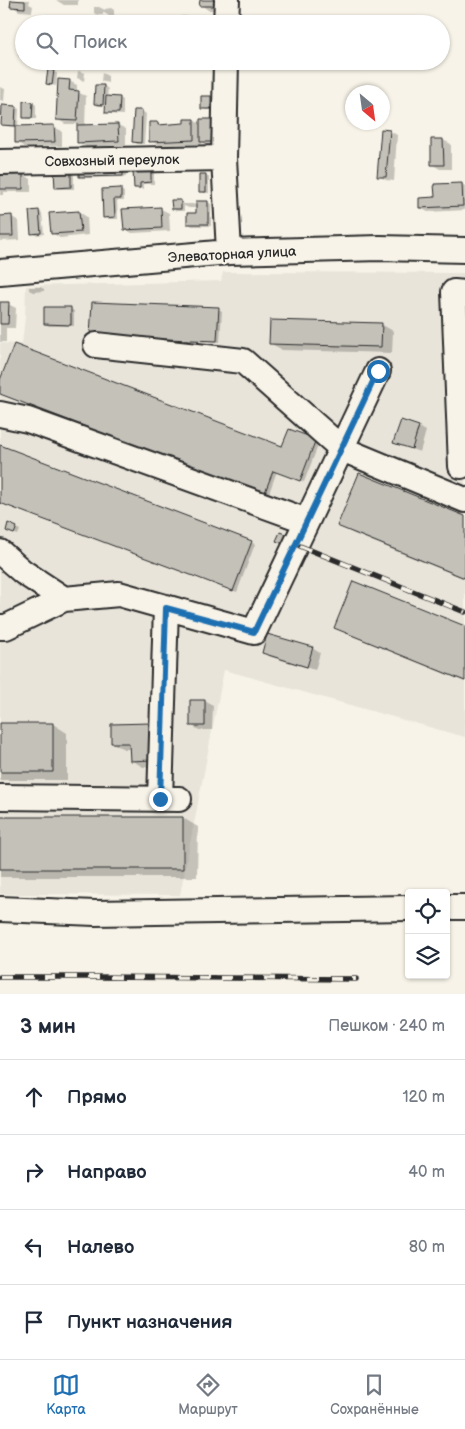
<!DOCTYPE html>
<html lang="ru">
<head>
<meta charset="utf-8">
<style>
  :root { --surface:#fff; --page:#f2f2f3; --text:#1f2937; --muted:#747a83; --line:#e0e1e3; --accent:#1f6fb2 }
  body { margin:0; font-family:"Balsamiq Sans",sans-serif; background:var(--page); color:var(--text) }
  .controls { position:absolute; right:15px; bottom:15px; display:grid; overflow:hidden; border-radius:5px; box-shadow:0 1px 4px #0004 }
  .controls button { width:45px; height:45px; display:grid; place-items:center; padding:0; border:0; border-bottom:1px solid var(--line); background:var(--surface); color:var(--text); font:25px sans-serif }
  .compass { position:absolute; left:345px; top:85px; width:45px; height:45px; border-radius:50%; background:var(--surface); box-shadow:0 1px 4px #0004; rotate:151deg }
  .stop { position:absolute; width:15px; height:15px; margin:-11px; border:4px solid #1f6fb2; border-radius:50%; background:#fff }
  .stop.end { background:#1f6fb2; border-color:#fff; box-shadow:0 1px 5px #0008 }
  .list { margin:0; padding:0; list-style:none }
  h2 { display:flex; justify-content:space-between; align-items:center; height:65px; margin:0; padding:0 20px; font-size:21px }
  h2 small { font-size:16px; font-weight:400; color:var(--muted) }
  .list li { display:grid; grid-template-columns:32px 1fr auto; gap:15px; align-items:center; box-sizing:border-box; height:75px; padding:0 20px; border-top:1px solid var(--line) }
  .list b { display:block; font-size:19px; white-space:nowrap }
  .list em { font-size:16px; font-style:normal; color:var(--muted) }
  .icon { flex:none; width:28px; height:28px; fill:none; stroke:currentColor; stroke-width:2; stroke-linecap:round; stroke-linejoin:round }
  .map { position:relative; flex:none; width:465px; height:994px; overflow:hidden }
  .search { position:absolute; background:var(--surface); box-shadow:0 1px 4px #0004; left:15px; right:15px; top:15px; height:55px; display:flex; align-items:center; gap:12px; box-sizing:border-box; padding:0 18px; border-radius:28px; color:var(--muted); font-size:19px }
  .sheet { height:365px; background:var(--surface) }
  nav { display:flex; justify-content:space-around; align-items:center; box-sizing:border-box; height:70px; border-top:1px solid var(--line); background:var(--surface); font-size:14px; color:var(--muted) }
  nav a { display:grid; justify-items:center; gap:2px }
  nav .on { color:var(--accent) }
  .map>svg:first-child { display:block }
  .built { fill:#e8e4da }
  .shadow { fill:#0003 }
  .building { fill:#c4c1b9; stroke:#2b2b2b }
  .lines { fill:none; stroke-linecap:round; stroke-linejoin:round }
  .minor-casing { stroke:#2b2b2b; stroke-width:28 }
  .minor { stroke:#f7f3e8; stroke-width:24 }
  .rail-casing { stroke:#2b2b2b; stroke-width:5.5 }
  .rail { stroke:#f7f3e8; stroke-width:4; stroke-dasharray:11; stroke-linecap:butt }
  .route { stroke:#1f6fb2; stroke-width:6 }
  .labels { text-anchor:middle; stroke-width:4.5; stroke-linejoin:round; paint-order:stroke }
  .street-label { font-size:14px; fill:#2b2b2b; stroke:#f7f3e8 }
</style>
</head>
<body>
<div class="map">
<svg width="465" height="994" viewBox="0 0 465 994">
  <rect width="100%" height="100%" fill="#f7f3e8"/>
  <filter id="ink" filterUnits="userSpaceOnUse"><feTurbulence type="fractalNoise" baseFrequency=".02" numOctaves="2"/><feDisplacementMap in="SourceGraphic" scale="10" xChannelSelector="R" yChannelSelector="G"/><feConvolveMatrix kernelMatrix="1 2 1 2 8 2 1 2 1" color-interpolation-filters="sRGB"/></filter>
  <g filter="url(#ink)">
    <!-- built -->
    <path class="built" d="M223 272 465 273V737L224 670 180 895 0 894V343L22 344 25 317 26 286 221 281Z"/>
    <!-- shadow -->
    <path class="shadow" d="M12 0H30L29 4 33 6 32 12 19 11 12 6Z
      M56 0H78V5H64Z
      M201 0H222V10H208L201 5Z
      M94 7H99L105 10V9L111 8 114 10V16H109L103 12V15H98L94 13Z
      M180 16H187L190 18V22L184 21 180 19Z
      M163 20H173L177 24H163Z
      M18 48 24 50V58L18 56Z
      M50 71 57 73 56 86 48 84Z
      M78 71 85 73 84 81 77 78Z
      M102 73 108 76V83L101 81Z
      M69 81 77 85V92L86 96 85 126 118 125 126 129V145L86 147 79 142 78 124H65L57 119Z
      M96 86H104L108 89 107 97 120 98 123 100V115L110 114 106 112 107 106H98L95 104Z
      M0 87 5 89 4 101 0 100Z
      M202 97H211L215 99 214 110H206L202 108Z
      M33 103 36 105V119H27L24 117Z
      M16 107 19 109 18 127H54L62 131V146L24 147 17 142 16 127 6 126 3 124Z
      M135 111H142L146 114 144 144H137L134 141Z
      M193 120 201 124 212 120 220 125V145L209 146 202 142V144L158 145 151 141 158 123 162 126 185 125Z
      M390 131 397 135 394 181 386 180 379 176Z
      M432 140H443L451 144V169H440L433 165Z
      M151 171 154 173V184H143V189H138L135 187Z
      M122 172 126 174V177L84 178 80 176Z
      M70 173 74 175V189H59L56 187Z
      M0 174H23L31 179V192H4V195H0Z
      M206 175 209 177V193H204L200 191Z
      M462 184 465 186V210L428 212 420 208Z
      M104 190H121L124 192V201H117L118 219H108L105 217Z
      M181 201 184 204H193L197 206 207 202 211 204V226H192L188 223 197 214V208H189L184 206V211H176L173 209Z
      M161 209 169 213 170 231 132 233 125 229 124 210Z
      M39 211 42 213 44 234 36 235 32 233Z
      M79 212 87 217 88 235 60 238 52 233Z
      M0 217H12L19 221 20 240 0 241Z
      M29 287H40L44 289V291L33 292 29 290Z
      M0 303 8 304 16 308 15 328H6V342H0Z
      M71 309 74 311V326H49L45 324Z
      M218 309 222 311 220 342 95 337Z
      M381 324 393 331 392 353 282 350 270 343Z
      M0 383 283 448 315 441 319 443 304 482 277 471 268 496 0 393Z
      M418 427 426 431 420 452 402 446 395 442Z
      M0 447 255 544 237 592 0 502Z
      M465 517V579L354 534 339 526Z
      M16 528 20 530 18 535 10 532Z
      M335 627 465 628V682L350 635Z
      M312 648 320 653 315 670 271 657 263 653Z
      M205 701 213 706 212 730H199L191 725Z
      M0 724H53L67 733V780H0Z
      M112 726 163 766 143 767 131 760V749H124L112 743Z
      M0 818H183L198 827 197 877H0Z"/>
    <!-- building -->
    <path class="building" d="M11 0 25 1V8L10 7Z
      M200 0H214V6H199Z
      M48 69 54 70 52 85 46 84Z
      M58 79 70 80 69 90 79 91 77 121 56 120Z
      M95 85H104L103 105 94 104Z
      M106 96 120 97 119 113H105Z
      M201 96H211V109H201Z
      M23 101 33 102 32 118H23Z
      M2 105 16 106 15 126 1 125Z
      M134 110H142L141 143 132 142Z
      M184 119H194V140L149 142V122H158V125L184 123Z
      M200 119H212V142H200Z
      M118 124 119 141 77 143V125Z
      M54 125 55 142 15 143V126Z
      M381 129 390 130 386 177H377Z
      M431 139H443L444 165H431Z
      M133 170H151V182L140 183V188H134Z
      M123 171V176L79 177V172Z
      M54 172H71V187L55 188Z
      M0 173H23V189H0Z
      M199 174H206V192H199Z
      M462 183 463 206 419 208V198L435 197 434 184Z
      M121 188V199H114L115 217 103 218 102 189Z
      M171 200H181V209H172Z
      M196 201H208V224H187V213H196Z
      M161 207 162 228 124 230 122 209Z
      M39 210 41 233 31 234 29 211Z
      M79 211 81 232 51 234 49 213Z
      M12 215 13 236H0V216Z
      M0 302H9L8 324H0Z
      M92 302 219 307 217 341 90 336Z
      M44 307H71V325L44 324Z
      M270 320 382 323 381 347 269 344Z
      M14 344 282 446 289 429 316 439 300 481 273 471 264 495 0 394V380Z
      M401 420 419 426 412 449 393 443Z
      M0 445 252 541 233 591 0 503Z
      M359 473 465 516V578L337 526Z
      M8 523 17 527 14 534 6 531Z
      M280 532 302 541 298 550 276 541Z
      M353 581 465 626V681L334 628Z
      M267 634 313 647 307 667 262 653Z
      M190 700H205V726H190Z
      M0 723H53V772H0Z
      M151 723 152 760 130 761 129 743H111V724Z
      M0 817H183V869H0Z"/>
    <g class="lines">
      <!-- minor casing -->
      <g class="minor-casing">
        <path id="minor" d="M226 24 227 0
          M226 61 224 158 229 252
          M0 162 224 158
          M0 272 229 252 380 248 465 250
          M96 345 243 361 342 449 465 500
          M0 414 28 420 307 521 254 632 119 594 64 599 6 627H0
          M461 466 454 292 465 293
          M307 521 378 371
          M0 552 23 572 64 599
          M0 797 179 799
          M160 799 166 607
          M446 907H465
          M0 909 95 913 409 908"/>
      </g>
      <!-- minor -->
      <use href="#minor" class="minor"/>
      <!-- rail casing -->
      <g class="rail-casing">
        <path id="rail" d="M300 546 465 612
          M0 977H94L356 979"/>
      </g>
      <!-- rail -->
      <use href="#rail" class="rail"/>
    </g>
  </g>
  <g class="lines" filter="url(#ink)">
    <!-- route -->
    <path class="route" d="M160 799 166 608 254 632 378 371"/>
  </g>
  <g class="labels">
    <!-- street labels -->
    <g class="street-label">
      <text transform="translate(112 160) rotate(-1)" y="5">Совхозный переулок</text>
      <text transform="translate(232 254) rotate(-3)" y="5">Элеваторная улица</text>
    </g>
  </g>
</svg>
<div class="controls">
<button><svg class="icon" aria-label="locate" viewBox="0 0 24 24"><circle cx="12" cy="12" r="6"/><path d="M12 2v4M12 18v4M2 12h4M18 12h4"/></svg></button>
<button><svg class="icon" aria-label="layers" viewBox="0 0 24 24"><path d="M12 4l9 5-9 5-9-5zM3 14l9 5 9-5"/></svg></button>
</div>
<svg class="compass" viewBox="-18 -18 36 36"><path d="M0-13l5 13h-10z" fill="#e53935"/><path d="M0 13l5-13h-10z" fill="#747a83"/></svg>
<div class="stop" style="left:378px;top:371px"></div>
<div class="stop end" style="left:160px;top:799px"></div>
<div class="search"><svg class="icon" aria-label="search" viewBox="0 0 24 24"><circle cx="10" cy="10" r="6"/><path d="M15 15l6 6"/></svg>Поиск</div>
</div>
<section class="sheet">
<h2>3 мин<small>Пешком · 240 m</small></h2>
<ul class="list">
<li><svg class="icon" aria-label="ahead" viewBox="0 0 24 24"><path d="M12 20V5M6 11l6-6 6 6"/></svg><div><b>Прямо</b></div><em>120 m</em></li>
<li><svg class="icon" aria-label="right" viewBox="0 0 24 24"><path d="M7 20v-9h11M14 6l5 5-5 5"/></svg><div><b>Направо</b></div><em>40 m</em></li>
<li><svg class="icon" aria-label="left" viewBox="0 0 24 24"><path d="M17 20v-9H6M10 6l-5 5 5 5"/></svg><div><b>Налево</b></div><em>80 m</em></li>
<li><svg class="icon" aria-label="arrive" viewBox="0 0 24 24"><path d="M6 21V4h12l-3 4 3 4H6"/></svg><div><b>Пункт назначения</b></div></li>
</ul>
</section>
<nav>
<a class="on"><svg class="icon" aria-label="map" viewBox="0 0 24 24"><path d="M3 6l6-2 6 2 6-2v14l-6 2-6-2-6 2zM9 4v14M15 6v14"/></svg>Карта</a>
<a><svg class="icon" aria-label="directions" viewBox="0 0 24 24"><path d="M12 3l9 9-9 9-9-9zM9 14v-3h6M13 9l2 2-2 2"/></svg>Маршрут</a>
<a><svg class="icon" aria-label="saved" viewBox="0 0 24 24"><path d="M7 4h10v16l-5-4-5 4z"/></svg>Сохранённые</a>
</nav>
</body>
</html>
